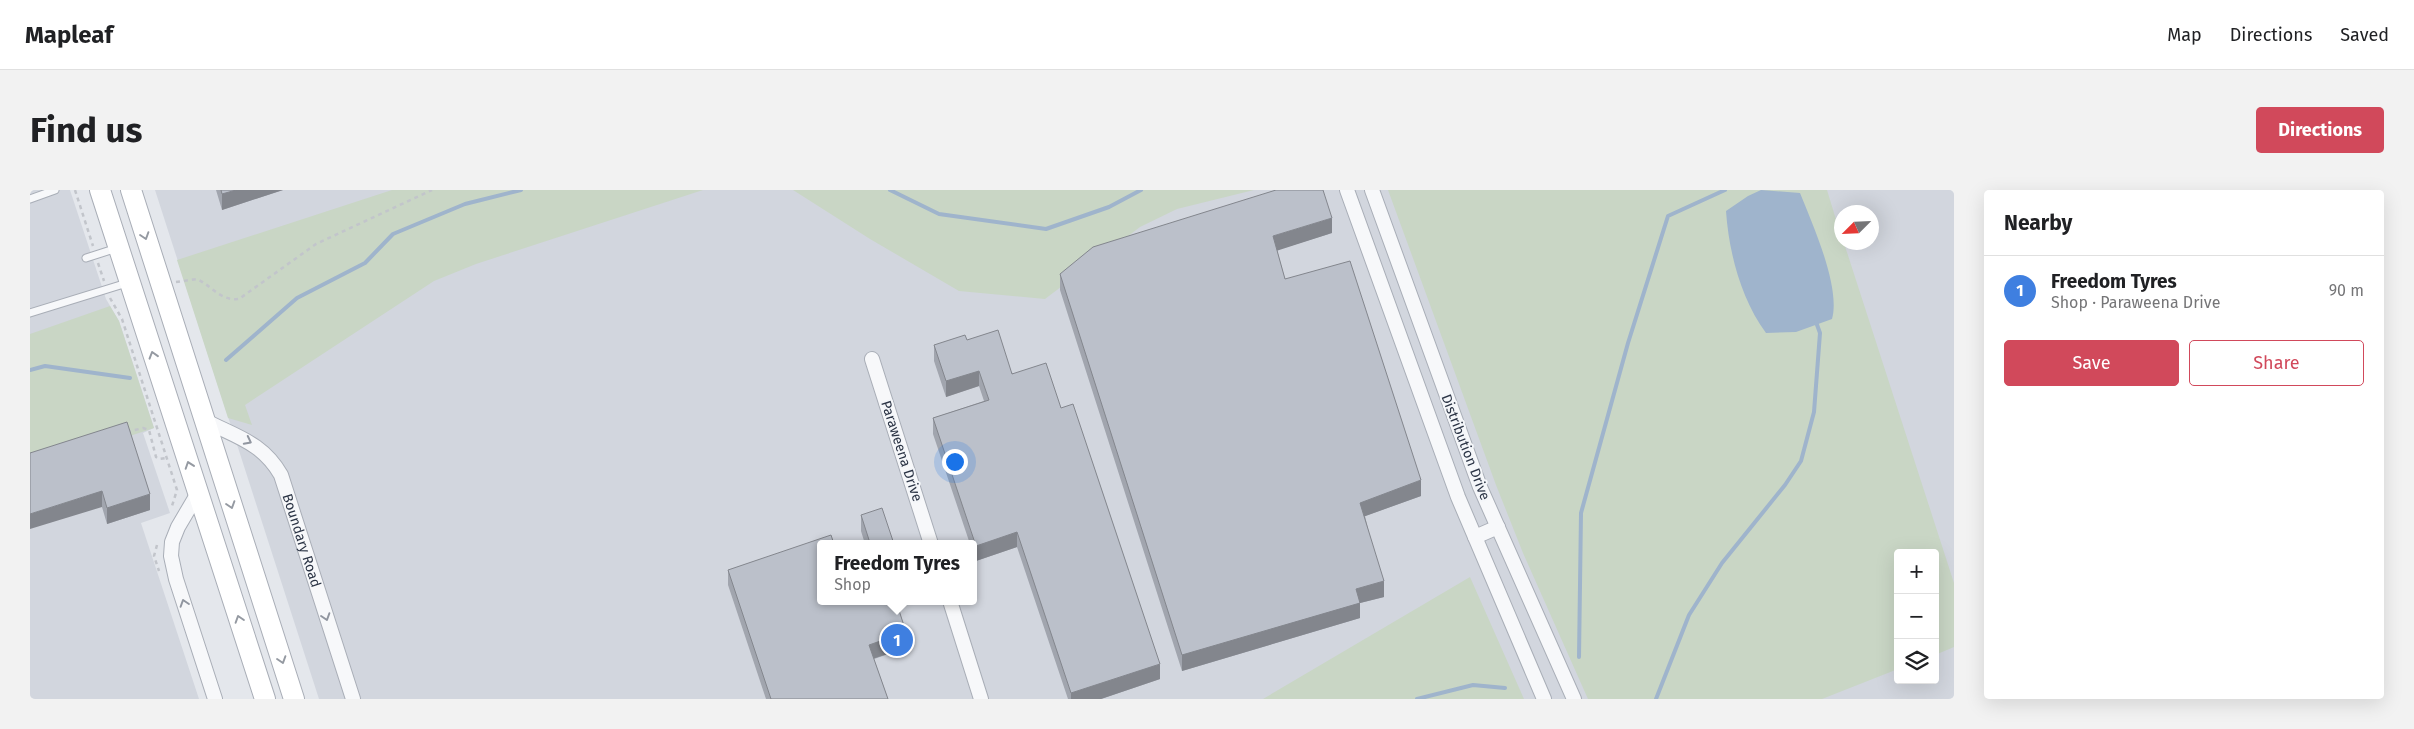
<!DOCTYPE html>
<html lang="en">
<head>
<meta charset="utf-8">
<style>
  :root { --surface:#fff; --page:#f2f2f2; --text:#202124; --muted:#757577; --line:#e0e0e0; --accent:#d1495b }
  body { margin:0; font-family:"Fira Sans",sans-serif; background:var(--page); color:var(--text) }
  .controls { position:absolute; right:15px; bottom:15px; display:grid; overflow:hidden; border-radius:5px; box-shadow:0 5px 20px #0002 }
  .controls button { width:45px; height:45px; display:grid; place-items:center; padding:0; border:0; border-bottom:1px solid var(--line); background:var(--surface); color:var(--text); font:25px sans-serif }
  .compass { position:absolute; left:1804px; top:15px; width:45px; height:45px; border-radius:50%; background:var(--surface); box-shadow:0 5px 20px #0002; rotate:246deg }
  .you { position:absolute; left:924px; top:271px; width:18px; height:18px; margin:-12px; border:4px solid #fff; border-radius:50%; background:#1a73e8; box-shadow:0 0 0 8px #1a73e833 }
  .badge { display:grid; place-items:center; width:32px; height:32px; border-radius:50%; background:var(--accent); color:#fff; font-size:16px; font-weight:700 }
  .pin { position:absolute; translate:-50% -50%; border:2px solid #fff; box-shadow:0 1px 5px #0006 }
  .popup { position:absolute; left:787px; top:350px; width:160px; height:65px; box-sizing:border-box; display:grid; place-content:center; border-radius:5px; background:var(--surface); filter:drop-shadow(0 1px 4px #0005); font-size:16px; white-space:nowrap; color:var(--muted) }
  .popup b { font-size:19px; color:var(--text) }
  .popup::after { content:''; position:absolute; left:50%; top:100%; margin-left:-10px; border:10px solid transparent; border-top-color:var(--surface) }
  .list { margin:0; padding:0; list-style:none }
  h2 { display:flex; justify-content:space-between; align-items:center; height:65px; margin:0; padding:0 20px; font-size:21px }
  h2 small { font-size:16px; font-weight:400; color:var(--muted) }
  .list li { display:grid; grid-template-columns:32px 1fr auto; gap:15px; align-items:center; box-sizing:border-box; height:70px; padding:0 20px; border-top:1px solid var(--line) }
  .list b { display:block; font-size:19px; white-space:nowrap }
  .list p { margin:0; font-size:16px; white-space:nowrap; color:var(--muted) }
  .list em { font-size:16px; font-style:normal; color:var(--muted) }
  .actions { display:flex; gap:10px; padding:15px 20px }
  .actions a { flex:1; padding:11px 0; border:1px solid var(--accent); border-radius:5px; text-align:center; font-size:18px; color:var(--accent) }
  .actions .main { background:var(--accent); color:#fff }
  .icon { flex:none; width:28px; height:28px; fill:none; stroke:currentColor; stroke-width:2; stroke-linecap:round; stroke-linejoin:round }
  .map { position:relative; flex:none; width:1924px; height:509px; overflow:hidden; border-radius:5px }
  header { display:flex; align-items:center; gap:30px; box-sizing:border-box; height:70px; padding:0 25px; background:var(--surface); border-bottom:1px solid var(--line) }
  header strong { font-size:24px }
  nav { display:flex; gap:28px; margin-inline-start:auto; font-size:18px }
  .intro { display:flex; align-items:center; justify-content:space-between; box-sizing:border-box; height:120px; padding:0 30px }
  h1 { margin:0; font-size:35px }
  .button { padding:12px 22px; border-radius:5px; background:var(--accent); color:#fff; font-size:18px; font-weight:700 }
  main { display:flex; gap:30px; padding:0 30px }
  aside { flex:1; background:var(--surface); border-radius:5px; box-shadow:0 5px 20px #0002 }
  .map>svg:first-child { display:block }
  .built { fill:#d2d6de; fill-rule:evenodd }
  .green { fill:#c9d6c5 }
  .water { fill:#9fb4cc }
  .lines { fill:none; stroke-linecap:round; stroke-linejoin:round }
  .stream { stroke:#9fb4cc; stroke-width:4 }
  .service-casing { stroke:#a9aeb7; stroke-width:9 }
  .minor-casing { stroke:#a9aeb7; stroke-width:16 }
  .secondary-casing { stroke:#a9aeb7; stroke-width:22 }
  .path { stroke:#c2c5cb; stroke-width:2.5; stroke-dasharray:4 4; stroke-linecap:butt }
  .service { stroke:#f7f8fa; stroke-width:7 }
  .minor { stroke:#f7f8fa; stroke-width:14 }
  .secondary { stroke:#fff; stroke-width:20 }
  .wall { fill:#a1a5ae }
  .shaded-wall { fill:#83868d }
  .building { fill:#bbc0ca; stroke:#83868d }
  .oneway { stroke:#959aa2 }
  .oneway2 { stroke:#9196a0 }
  .labels { text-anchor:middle; stroke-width:4; stroke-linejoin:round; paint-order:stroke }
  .street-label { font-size:14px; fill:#2b3445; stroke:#f4f6f9 }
</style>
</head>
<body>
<header>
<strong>Mapleaf</strong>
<nav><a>Map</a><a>Directions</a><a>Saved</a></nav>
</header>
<div class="intro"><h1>Find us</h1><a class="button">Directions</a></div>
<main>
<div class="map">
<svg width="1924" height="509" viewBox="0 0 1924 509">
  <rect width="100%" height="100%" fill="#e4e7ec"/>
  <!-- built -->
  <path class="built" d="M0 0H40L76 109 89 131 124 238 113 243 140 323 111 333 169 509H0Z
    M125 0H1924V509H289ZM1812 22H1842V52H1812ZM791 354H943V411H791ZM1868 363H1905V490H1868Z"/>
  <!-- green -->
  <path class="green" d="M362 0H673L446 74 404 91 215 215 222 235 198 228 147 70Z
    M763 0H1224L1147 19 1110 37 1015 109 929 101 840 49Z
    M1358 0H1797L1811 46 1812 52 1814 53 1924 393V457L1905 465V363H1868V479L1792 509H1558L1493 363 1466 295Z
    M80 116 89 131 124 238 0 279V144Z
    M1440 387 1494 509H1233Z"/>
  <!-- water -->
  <path class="water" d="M1731 0 1770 3C1782 33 1811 97 1802 129L1766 142 1736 143C1711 109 1699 63 1696 21L1718 6Z"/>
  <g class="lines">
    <!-- stream -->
    <path class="stream" d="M860 0 909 24 1016 39 1079 17 1111 0
      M196 170 267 108 335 73 363 44 435 14 491 0
      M0 180 15 176 100 188
      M1549 467 1551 323 1598 153 1638 26 1695 0
      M1387 509 1443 495 1475 498
      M1626 509 1659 425 1692 373 1755 295 1771 271 1784 222 1790 143 1786 132"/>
    <!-- service casing -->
    <g class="service-casing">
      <path id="service" d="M0 9 25 0
        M56 68 87 58
        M0 123 97 93"/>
    </g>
    <!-- minor casing -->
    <g class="minor-casing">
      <g id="minor">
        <path d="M1317 0 1428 307 1514 509"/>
        <path d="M1342 0 1450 297 1544 509"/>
        <path d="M842 169 901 354"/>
        <path id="s1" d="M174 230C206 247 232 252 251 285L323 509"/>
        <path d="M168 303 148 337 142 352 141 366 146 389 185 509"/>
        <path d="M1445 347 1468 337"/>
        <path d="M920 411 951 509"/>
      </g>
    </g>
    <!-- secondary casing -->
    <g class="secondary-casing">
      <path id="secondary" d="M70 0 235 509
        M101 0 264 509"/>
    </g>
    <!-- path -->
    <path class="path" d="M45 0 63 56
      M68 73 74 91
      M146 92 167 89C182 96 190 111 209 109L286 54 402 0
      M80 108 92 129 147 300 142 316 143 319
      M97 242 113 238 119 240 126 267 129 269 137 268
      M127 355 124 366 129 381"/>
    <!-- service -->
    <use href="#service" class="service"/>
    <!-- minor -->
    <use href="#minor" class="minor"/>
    <!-- secondary -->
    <use href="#secondary" class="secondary"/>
  </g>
  <!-- wall -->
  <path class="wall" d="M186 0H253L192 20Z
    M1302 43 1247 60 1255 89 1391 306 1335 326 1354 407 1330 413V428L1152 481 1030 100V84Z
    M937 150 1031 218 1130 489 1071 509H1038L987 357 946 371 943 364V354H940L903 244V228L954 211 949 196 916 207 904 171V155Z
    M0 263 120 320 77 334 72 317Z
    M831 325 864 354H835L831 341Z
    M791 354 876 458 844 469 858 509H736L698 395V380Z"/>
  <!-- shaded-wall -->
  <path class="shaded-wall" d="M206 0H253L192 20V4Z
    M1302 28V43L1243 62V46Z
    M949 181V196L916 207V191Z
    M1391 290V306L1330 328V313Z
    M72 301V317L0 339V324Z
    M120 304V320L77 334V318Z
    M987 342V357L946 371V356Z
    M1354 391V407L1330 413V428L1152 481V465L1326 399Z
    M876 442V458L839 470V455Z
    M1130 474V489L1071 509H1041V503Z"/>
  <!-- building -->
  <path class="building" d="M191 0H206L192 4Z
    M1246 0H1293L1302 28 1243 46 1255 89 1320 71 1391 290 1330 313 1354 391 1326 399 1330 413 1152 465 1030 84 1063 57Z
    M968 140 982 184 1016 173 1031 218 1043 214 1130 474 1041 503 987 342 946 356 903 228 959 210 949 181 916 191 904 155 935 145 937 150Z
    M97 232 120 304 77 318 72 301 0 324V263Z
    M852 318 864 354H839L840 353 831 325Z
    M801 345 804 354H791V411H866L876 442 839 455 858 509H741L698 380Z"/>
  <!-- one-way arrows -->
  <defs><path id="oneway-chevron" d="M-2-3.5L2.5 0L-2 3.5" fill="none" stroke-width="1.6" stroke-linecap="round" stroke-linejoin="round" transform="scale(1.25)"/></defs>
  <g class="oneway">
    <use href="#oneway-chevron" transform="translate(115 46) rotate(72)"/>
    <use href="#oneway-chevron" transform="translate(123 165) rotate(-107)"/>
    <use href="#oneway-chevron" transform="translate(159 275) rotate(-109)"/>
    <use href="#oneway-chevron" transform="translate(201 315) rotate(72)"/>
    <use href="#oneway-chevron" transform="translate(209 429) rotate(-108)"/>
    <use href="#oneway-chevron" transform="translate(252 470) rotate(72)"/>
  </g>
  <g class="oneway2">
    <use href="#oneway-chevron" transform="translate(218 251) rotate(27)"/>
    <use href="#oneway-chevron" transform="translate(154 413) rotate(-108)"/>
    <use href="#oneway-chevron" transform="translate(296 427) rotate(72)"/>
  </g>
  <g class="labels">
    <!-- street labels -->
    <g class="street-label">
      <text transform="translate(1436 257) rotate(69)" y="5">Distribution Drive</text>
      <text transform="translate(872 261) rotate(72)" y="5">Paraweena Drive</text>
      <text dy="5" stroke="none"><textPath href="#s1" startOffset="165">Boundary Road</textPath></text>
    </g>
  </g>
</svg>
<div class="controls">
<button>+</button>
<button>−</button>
<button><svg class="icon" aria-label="layers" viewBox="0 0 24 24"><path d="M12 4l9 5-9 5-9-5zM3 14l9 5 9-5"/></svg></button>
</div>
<svg class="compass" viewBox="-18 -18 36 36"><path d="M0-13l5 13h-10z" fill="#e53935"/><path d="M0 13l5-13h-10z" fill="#757577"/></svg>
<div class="you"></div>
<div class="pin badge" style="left:867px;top:450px;background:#3f7fe0">1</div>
<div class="popup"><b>Freedom Tyres</b>Shop</div>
</div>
<aside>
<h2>Nearby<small></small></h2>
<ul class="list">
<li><span class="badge" style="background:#3f7fe0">1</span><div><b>Freedom Tyres</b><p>Shop · Paraweena Drive</p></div><em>90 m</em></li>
</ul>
<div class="actions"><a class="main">Save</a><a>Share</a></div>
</aside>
</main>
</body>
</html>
